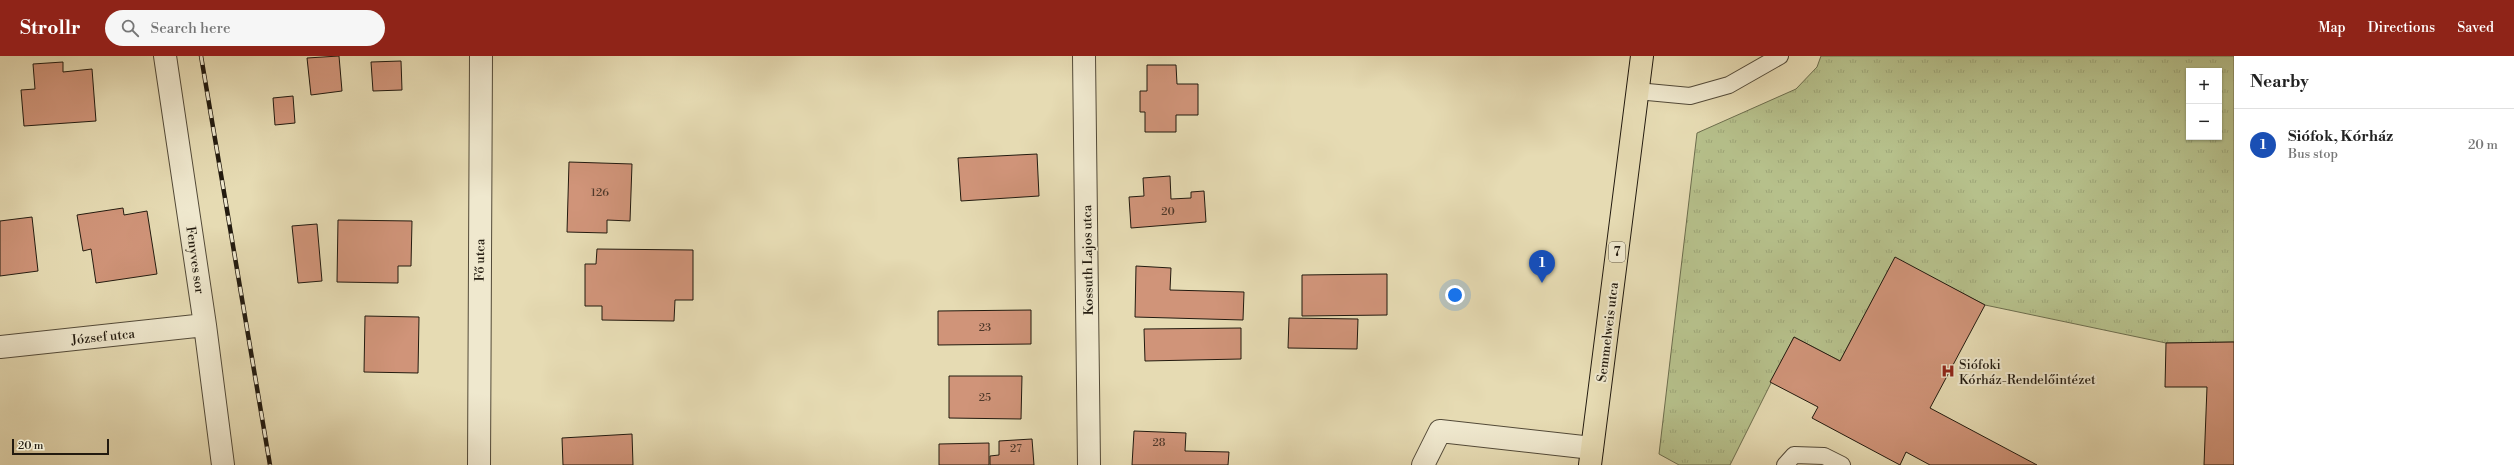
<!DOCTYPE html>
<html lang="en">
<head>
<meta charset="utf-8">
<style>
  :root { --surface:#fff; --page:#f6f6f6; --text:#222; --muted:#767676; --line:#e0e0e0; --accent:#8f2418 }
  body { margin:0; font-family:"Libre Bodoni",serif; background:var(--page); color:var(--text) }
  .controls { position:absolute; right:12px; top:12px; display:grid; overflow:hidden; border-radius:0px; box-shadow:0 1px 3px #0004 }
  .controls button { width:36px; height:36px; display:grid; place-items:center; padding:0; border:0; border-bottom:1px solid var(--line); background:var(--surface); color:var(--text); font:20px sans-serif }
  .scale { position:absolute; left:12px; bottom:10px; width:97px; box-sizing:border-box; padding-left:4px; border:2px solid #221a0f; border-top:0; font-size:11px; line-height:14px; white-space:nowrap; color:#221a0f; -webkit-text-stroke:3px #efe8ce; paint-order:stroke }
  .you { position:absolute; left:1455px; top:239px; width:14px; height:14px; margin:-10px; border:3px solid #fff; border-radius:50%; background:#1a73e8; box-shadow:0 0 0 6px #1a73e833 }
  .badge { display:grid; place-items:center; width:26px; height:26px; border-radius:50%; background:var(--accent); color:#fff; font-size:13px; font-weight:700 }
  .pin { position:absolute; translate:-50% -33px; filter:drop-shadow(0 1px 2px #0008) }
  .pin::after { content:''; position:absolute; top:21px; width:14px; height:12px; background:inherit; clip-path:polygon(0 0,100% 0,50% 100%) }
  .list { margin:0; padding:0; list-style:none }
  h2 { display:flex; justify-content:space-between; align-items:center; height:52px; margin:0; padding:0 16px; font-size:17px }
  h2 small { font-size:13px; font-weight:400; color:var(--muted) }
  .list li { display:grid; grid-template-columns:26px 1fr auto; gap:12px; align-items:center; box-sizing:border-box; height:72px; padding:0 16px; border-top:1px solid var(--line) }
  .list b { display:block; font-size:15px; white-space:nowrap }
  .list p { margin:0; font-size:13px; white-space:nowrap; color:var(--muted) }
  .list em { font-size:13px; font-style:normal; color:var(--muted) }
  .icon { flex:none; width:22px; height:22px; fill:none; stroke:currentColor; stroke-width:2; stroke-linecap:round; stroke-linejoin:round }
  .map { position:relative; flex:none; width:2234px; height:409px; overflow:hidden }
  header { display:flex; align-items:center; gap:24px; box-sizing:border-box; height:56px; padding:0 20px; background:var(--accent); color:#fff }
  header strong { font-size:19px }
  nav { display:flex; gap:22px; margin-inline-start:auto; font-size:14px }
  .search { width:280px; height:36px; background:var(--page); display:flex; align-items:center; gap:10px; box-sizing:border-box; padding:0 14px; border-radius:22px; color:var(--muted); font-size:15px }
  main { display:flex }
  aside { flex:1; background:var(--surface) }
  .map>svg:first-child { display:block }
  .park { fill:url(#park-tufts); stroke:#6c6d4d; fill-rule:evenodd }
  .building { fill:#d09479; stroke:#221a0f }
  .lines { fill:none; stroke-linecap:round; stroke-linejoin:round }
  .lane-casing { stroke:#534a38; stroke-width:18 }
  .street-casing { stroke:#534a38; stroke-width:24 }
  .primary-casing { stroke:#221a0f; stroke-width:24 }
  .lane { stroke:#efe8ce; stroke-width:16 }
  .street { stroke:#efe8ce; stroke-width:22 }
  .primary { stroke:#e6dbb3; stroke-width:22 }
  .rail-casing { stroke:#221a0f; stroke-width:4.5 }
  .rail { stroke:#efe8ce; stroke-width:3; stroke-dasharray:9; stroke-linecap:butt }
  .labels { text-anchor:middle; stroke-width:4; stroke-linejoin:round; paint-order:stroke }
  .number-label { font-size:11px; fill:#4e382a }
  .shield { fill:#efe8ce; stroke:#605848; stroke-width:1 }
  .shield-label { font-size:12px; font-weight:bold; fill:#221a0f }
  .street-label { font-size:13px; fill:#221a0f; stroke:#efe8ce }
  .poi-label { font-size:13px; fill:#221a0f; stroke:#efe8ce; text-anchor:start }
</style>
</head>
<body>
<header>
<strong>Strollr</strong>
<div class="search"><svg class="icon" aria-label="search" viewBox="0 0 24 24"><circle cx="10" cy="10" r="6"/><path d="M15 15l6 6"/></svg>Search here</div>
<nav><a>Map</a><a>Directions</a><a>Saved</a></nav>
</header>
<main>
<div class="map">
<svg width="2234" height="409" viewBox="0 0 2234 409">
  <defs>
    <pattern id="park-tufts" width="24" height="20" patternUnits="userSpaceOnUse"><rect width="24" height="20" fill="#b6c08b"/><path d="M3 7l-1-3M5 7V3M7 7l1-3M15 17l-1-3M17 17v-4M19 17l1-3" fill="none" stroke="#9ca477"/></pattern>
  </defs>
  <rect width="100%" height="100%" fill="#e6dbb3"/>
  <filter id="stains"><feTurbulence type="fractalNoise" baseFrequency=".005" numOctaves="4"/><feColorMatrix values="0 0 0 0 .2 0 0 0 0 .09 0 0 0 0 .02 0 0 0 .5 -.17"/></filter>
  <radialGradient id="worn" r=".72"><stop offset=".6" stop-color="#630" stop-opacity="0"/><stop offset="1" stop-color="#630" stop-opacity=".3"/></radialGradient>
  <!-- park -->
  <path class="park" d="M1821 0H2234V286L2166 287 1985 249 1895 202 1840 305 1794 281 1730 409H1679L1659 398 1697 77 1796 33 1817 11ZM2189 15H2219V81H2189Z"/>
  <!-- building -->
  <path class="building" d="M339 0 342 35 311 39 307 2Z
    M401 5 402 34 373 35 371 6Z
    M63 6V16L92 13 96 65 24 70 21 34 35 33 33 8Z
    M1147 9H1176L1177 28H1198V59H1176V76H1145V56H1140V35H1147Z
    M293 40 295 67 275 69 273 42Z
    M1037 98 1039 140 961 145 958 102Z
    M569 106 632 108 630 165 607 164V177L567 176Z
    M1170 120 1171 143 1191 142V136L1204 135 1206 166 1131 172 1129 141 1144 140 1143 122Z
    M123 152 124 159 147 155 157 218 96 227 91 193 83 195 77 159Z
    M32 161 38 215 0 220V165Z
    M338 164 412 165 411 210H398V227L337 226Z
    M317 168 322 225 298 227 292 170Z
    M597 193 693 194V244H675L674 265 602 264V250H585V208H596Z
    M1895 201 1985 249 1930 352 2037 409H1930L1906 396 1900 409 1812 362 1818 351 1770 326 1794 281 1840 305Z
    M1136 210 1171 212 1170 234 1244 236 1243 264 1135 261Z
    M1387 218V259L1302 260V219Z
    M1031 254V288L938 289V255Z
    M365 260 419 261 418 317 364 316Z
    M1289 262 1358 263 1357 293 1288 292Z
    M1241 272V303L1145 305 1144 273Z
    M2234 286V409H2204L2207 331H2165L2166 287Z
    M949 320H1022L1021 363 949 362Z
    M1134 375 1186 377 1185 395 1229 396 1228 409H1132Z
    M632 378 633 409H563L562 382Z
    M1032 383 1034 409H990V400L999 399V385Z
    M989 387V409H939V388Z"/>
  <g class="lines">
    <!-- lane casing -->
    <g class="lane-casing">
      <path id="lane" d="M1637 35 1690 40 1729 29 1780 0
        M1785 409 1794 399 1824 400 1842 409"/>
    </g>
    <!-- street casing -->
    <g class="street-casing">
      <path id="street" d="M165 0 205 269 223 409
        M1084 0 1089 409
        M0 291 205 269
        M479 409 481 0
        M1423 409 1440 375 1592 392"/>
    </g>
    <!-- primary casing -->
    <g class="primary-casing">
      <path id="primary" d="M1590 409 1642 0"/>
    </g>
    <!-- lane -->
    <use href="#lane" class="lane"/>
    <!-- street -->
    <use href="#street" class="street"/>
    <!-- primary -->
    <use href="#primary" class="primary"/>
    <!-- rail casing -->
    <g class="rail-casing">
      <path id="rail" d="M201 0 270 409"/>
    </g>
    <!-- rail -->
    <use href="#rail" class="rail"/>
  </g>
  <!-- icons -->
  <defs>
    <g id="hospital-bare" transform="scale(1.08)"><path d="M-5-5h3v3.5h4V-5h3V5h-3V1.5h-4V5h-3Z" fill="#8f2418" stroke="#efe8ce" stroke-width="2.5" paint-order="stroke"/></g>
  </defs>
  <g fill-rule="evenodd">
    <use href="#hospital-bare" x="1948" y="315"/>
  </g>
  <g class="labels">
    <!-- number labels -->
    <g class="number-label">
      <text x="600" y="140">126</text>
      <text x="1168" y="159">20</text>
      <text x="985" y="275">23</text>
      <text x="985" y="345">25</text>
      <text x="1159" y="390">28</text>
      <text x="1016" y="396">27</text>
    </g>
    <!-- shield labels -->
    <rect class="shield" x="1609" y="186" width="16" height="20" rx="3"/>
    <g class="shield-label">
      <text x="1617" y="200">7</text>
    </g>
    <!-- street labels -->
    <g class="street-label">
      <text transform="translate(196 204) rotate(82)" y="5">Fenyves sor</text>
      <text transform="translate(479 204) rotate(-89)" y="5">Fő utca</text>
      <text transform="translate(1087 204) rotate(-91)" y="5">Kossuth Lajos utca</text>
      <text transform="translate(1607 276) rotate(-83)" y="5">Semmelweis utca</text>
      <text transform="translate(103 280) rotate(-6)" y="5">József utca</text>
    </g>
    <!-- poi labels -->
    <g class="poi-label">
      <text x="1959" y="313">Siófoki<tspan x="1959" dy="15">Kórház-Rendelőintézet</tspan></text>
    </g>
  </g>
  <rect width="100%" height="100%" filter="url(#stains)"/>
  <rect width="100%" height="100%" fill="url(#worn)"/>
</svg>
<div class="controls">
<button>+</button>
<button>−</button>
</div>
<div class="scale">20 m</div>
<div class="you"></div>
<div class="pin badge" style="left:1542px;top:227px;background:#1a4fb4">1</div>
</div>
<aside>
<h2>Nearby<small></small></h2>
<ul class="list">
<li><span class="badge" style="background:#1a4fb4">1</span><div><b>Siófok, Kórház</b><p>Bus stop</p></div><em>20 m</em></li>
</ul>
</aside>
</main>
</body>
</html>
